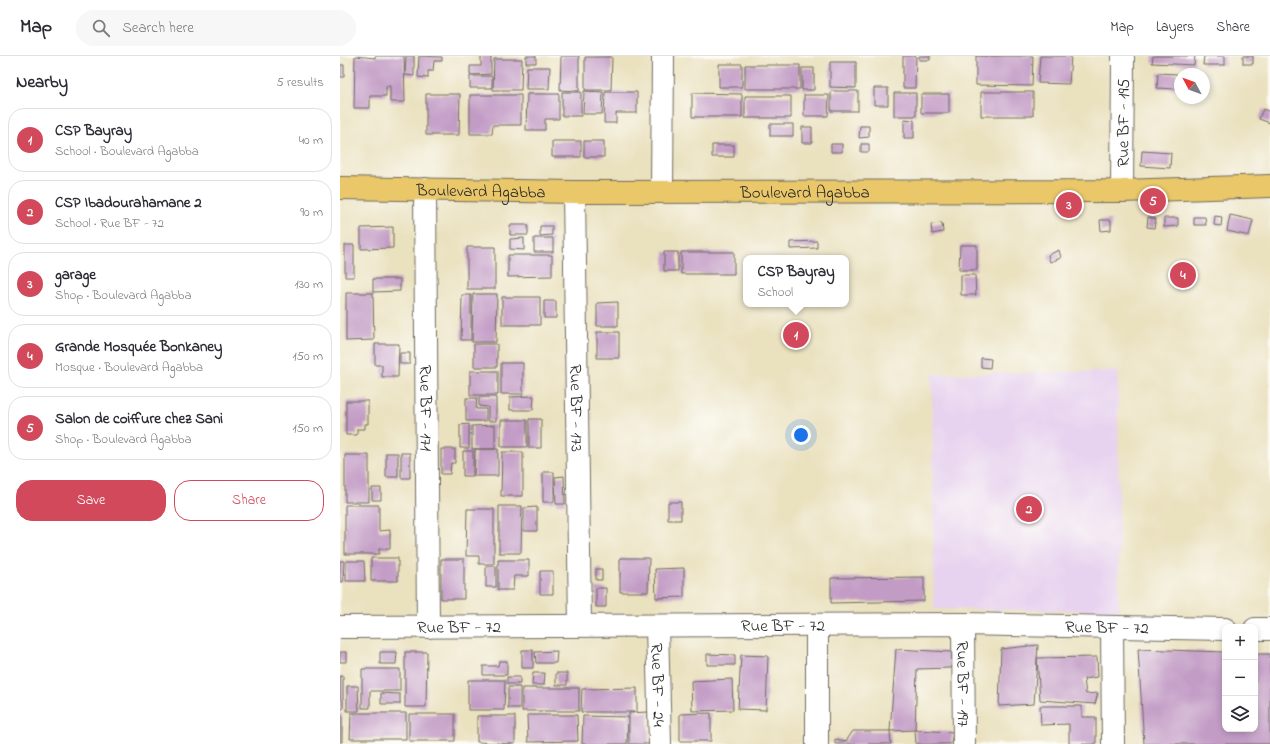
<!DOCTYPE html>
<html lang="en">
<head>
<meta charset="utf-8">
<style>
  :root { --surface:#fff; --page:#f7f7f7; --text:#2b2b33; --muted:#7c7c81; --line:#e1e1e2; --accent:#d1495b }
  body { margin:0; font-family:"Indie Flower",sans-serif; background:var(--page); color:var(--text) }
  .controls { position:absolute; right:12px; bottom:12px; display:grid; overflow:hidden; border-radius:8px; box-shadow:0 2px 6px #0003 }
  .controls button { width:36px; height:36px; display:grid; place-items:center; padding:0; border:0; border-bottom:1px solid var(--line); background:var(--surface); color:var(--text); font:20px sans-serif }
  .compass { position:absolute; left:834px; top:12px; width:36px; height:36px; border-radius:50%; background:var(--surface); box-shadow:0 2px 6px #0003; rotate:311deg }
  .you { position:absolute; left:461px; top:379px; width:14px; height:14px; margin:-10px; border:3px solid #fff; border-radius:50%; background:#1a73e8; box-shadow:0 0 0 6px #1a73e833 }
  .badge { display:grid; place-items:center; width:26px; height:26px; border-radius:50%; background:var(--accent); color:#fff; font-size:13px; font-weight:700 }
  .pin { position:absolute; translate:-50% -50%; border:2px solid #fff; box-shadow:0 1px 4px #0006 }
  .popup { position:absolute; left:403px; top:199px; width:106px; height:52px; box-sizing:border-box; display:grid; place-content:center; border-radius:8px; background:var(--surface); filter:drop-shadow(0 1px 3px #0005); font-size:13px; white-space:nowrap; color:var(--muted) }
  .popup b { font-size:15px; color:var(--text) }
  .popup::after { content:''; position:absolute; left:50%; top:100%; margin-left:-8px; border:8px solid transparent; border-top-color:var(--surface) }
  .list { margin:0; padding:0; list-style:none }
  h2 { display:flex; justify-content:space-between; align-items:center; height:52px; margin:0; padding:0 16px; font-size:17px }
  h2 small { font-size:13px; font-weight:400; color:var(--muted) }
  .list li { display:grid; grid-template-columns:26px 1fr auto; gap:12px; align-items:center; box-sizing:border-box; height:64px; margin:0 8px 8px; padding:0 8px; border:1px solid var(--line); border-radius:16px }
  .list b { display:block; font-size:15px; white-space:nowrap }
  .list p { margin:0; font-size:13px; white-space:nowrap; color:var(--muted) }
  .list em { font-size:13px; font-style:normal; color:var(--muted) }
  .actions { display:flex; gap:8px; padding:12px 16px }
  .actions a { flex:1; padding:9px 0; border:1px solid var(--accent); border-radius:16px; text-align:center; font-size:14px; color:var(--accent) }
  .actions .main { background:var(--accent); color:#fff }
  .icon { flex:none; width:22px; height:22px; fill:none; stroke:currentColor; stroke-width:2; stroke-linecap:round; stroke-linejoin:round }
  .map { position:relative; flex:none; width:930px; height:688px; overflow:hidden }
  header { display:flex; align-items:center; gap:24px; box-sizing:border-box; height:56px; padding:0 20px; background:var(--surface); border-bottom:1px solid var(--line) }
  header strong { font-size:19px }
  nav { display:flex; gap:22px; margin-inline-start:auto; font-size:14px }
  .search { width:280px; height:36px; background:var(--page); display:flex; align-items:center; gap:10px; box-sizing:border-box; padding:0 14px; border-radius:22px; color:var(--muted); font-size:15px }
  main { display:flex }
  aside { flex:1; background:var(--surface) }
  .map>svg:first-child { display:block }
  .built { fill:#e7d2ef }
  .building { fill:#c39cc6 }
  .lines { fill:none; stroke-linecap:round; stroke-linejoin:round }
  .minor-casing { stroke:#6e6b5f; stroke-width:24 }
  .major-casing { stroke:#6e6b5f; stroke-width:24 }
  .minor { stroke:#fff; stroke-width:22 }
  .major { stroke:#eac769; stroke-width:22 }
  .labels { text-anchor:middle; stroke-width:4; stroke-linejoin:round; paint-order:stroke }
  .street-label { font-size:17px; fill:#2b2b2b; stroke:#fdfcf7 }
</style>
</head>
<body>
<header>
<strong>Map</strong>
<div class="search"><svg class="icon" aria-label="search" viewBox="0 0 24 24"><circle cx="10" cy="10" r="6"/><path d="M15 15l6 6"/></svg>Search here</div>
<nav><a>Map</a><a>Layers</a><a>Share</a></nav>
</header>
<main>
<aside>
<h2>Nearby<small>5 results</small></h2>
<ul class="list">
<li><span class="badge">1</span><div><b>CSP Bayray</b><p>School · Boulevard Agabba</p></div><em>40 m</em></li>
<li><span class="badge">2</span><div><b>CSP Ibadourahamane 2</b><p>School · Rue BF - 72</p></div><em>90 m</em></li>
<li><span class="badge">3</span><div><b>garage</b><p>Shop · Boulevard Agabba</p></div><em>130 m</em></li>
<li><span class="badge">4</span><div><b>Grande Mosquée Bonkaney</b><p>Mosque · Boulevard Agabba</p></div><em>150 m</em></li>
<li><span class="badge">5</span><div><b>Salon de coiffure chez Sani</b><p>Shop · Boulevard Agabba</p></div><em>150 m</em></li>
</ul>
<div class="actions"><a class="main">Save</a><a>Share</a></div>
</aside>
<div class="map">
<svg width="930" height="688" viewBox="0 0 930 688">
  <rect width="100%" height="100%" fill="#fdfcf7"/>
  <filter id="ink" filterUnits="userSpaceOnUse"><feTurbulence type="fractalNoise" baseFrequency=".025" numOctaves="2"/><feDisplacementMap in="SourceGraphic" scale="8" xChannelSelector="R" yChannelSelector="G"/><feConvolveMatrix kernelMatrix="1 2 1 2 8 2 1 2 1" color-interpolation-filters="sRGB"/></filter>
  <filter id="wash" filterUnits="userSpaceOnUse"><feTurbulence type="fractalNoise" baseFrequency=".012" numOctaves="4" result="noise"/><feDisplacementMap in="SourceGraphic" scale="16" xChannelSelector="R" yChannelSelector="G"/><feGaussianBlur stdDeviation="0.9" result="paint"/><feColorMatrix in="noise" values="0 0 0 0 0 0 0 0 0 0 0 0 0 0 0 0 0 1.4 0 .05"/><feComposite in="paint" operator="in"/></filter>
  <g filter="url(#wash)">
    <rect width="100%" height="100%" fill="#eae1bf"/>
    <!-- built -->
    <path class="built" d="M778 315 779 555 594 553 592 318Z"/>
    <g id="blocks">
      <!-- building -->
      <path class="building" d="M15 0 35 2V0H64L65 46H50V30H46V40H30V52H14Z
        M66 0H74V20L65 19Z
        M79 0 102 1V5H94L93 15H88V22L78 21Z
        M141 0H151V18L130 19V10H141Z
        M186 0H196V7H186Z
        M221 0H239V35L220 34Z
        M563 0H576L575 32H563Z
        M579 0H590V4H579Z
        M636 0H693L692 30 636 29Z
        M700 0H731L729 28 698 27Z
        M813 0H855L854 9 812 7Z
        M864 0H885V9H863Z
        M903 0H913V8H903Z
        M245 1H272L271 34H245Z
        M154 3H182L181 34H153Z
        M490 6H516V32L490 31Z
        M379 8H402V31H379Z
        M0 9H4V21H0Z
        M405 9H460V33H405Z
        M187 11H210L209 33H186Z
        M462 12H474V34H462Z
        M818 17 837 18 836 33 817 32Z
        M130 20H152V32H130Z
        M534 32H548V49H534Z
        M244 35 263 36 262 58H243Z
        M491 35H518V55H491Z
        M222 36H241V60H222Z
        M265 36H297V57H276V67H264Z
        M641 36H693V60H641Z
        M352 37 402 38V61H352Z
        M554 37H576V60H554Z
        M86 38H120L119 79H86Z
        M187 38H219V63H205V74H186Z
        M581 38H609V57H581Z
        M130 39H181V69H153L152 78H130Z
        M464 39H489L488 60H464Z
        M405 40H451V62H405Z
        M923 53 930 56V67L919 63Z
        M564 63 574 64V82H564Z
        M430 68H453V80H430Z
        M520 70H529V81L519 82Z
        M462 71H472V87H462Z
        M212 85H241V101H212Z
        M244 85H264V101H244Z
        M491 88H502V96H491Z
        M521 88H529V96H521Z
        M372 89H394V101H372Z
        M802 95 831 97 830 112 801 110Z
        M890 159 913 164 909 180 887 175Z
        M875 160 882 161 881 170 874 169Z
        M808 161 816 163 814 172 807 171Z
        M854 161H865L866 169H854Z
        M824 162H838V170L824 171Z
        M760 164H771V174L761 175Z
        M602 167 603 176 592 178 591 168Z
        M170 169H188V179H170Z
        M200 170H212V179L200 180Z
        M53 171V192L21 193V172Z
        M184 182V194L170 193V183Z
        M194 182H213V196H194Z
        M477 185V192L450 193V186Z
        M5 189H14V221H5Z
        M620 189H637V214H619Z
        M127 191H155V233H127Z
        M719 194 721 202 710 206 708 199Z
        M324 196H338V215H324Z
        M341 196H394V218H341Z
        M168 199H212V220L168 221Z
        M621 219H635L636 239H621Z
        M33 223H60V235L33 236Z
        M6 237H33L34 284 6 285Z
        M133 238H157L156 286H132Z
        M122 239H131V284H121Z
        M162 241H200V269H162Z
        M204 245H216V262H204Z
        M278 246V270H257V247Z
        M257 276H279V302H257Z
        M35 288H59L58 321H42V309H35Z
        M134 288H157V311H134Z
        M60 297H70V308H60Z
        M641 302 651 303 650 312 641 311Z
        M161 307H183V338H161Z
        M130 315H158V339H130Z
        M194 340 193 354H170V341Z
        M139 341H156V365H148V351L139 350Z
        M126 342H137L136 353H146V365H126Z
        M6 345H28V368H25V373H17V379H6Z
        M189 363H201V392H189Z
        M161 364H187V391H161Z
        M129 368V392H120V369Z
        M155 369V393H132V370Z
        M101 393H115V407H111L110 418H101Z
        M135 393H158V420H134Z
        M123 395H133V420H123Z
        M162 396H183V440H161Z
        M46 397H58V421H46Z
        M61 397H70V422H61Z
        M5 399H29V446H5Z
        M203 416H214V446H203Z
        M224 420 225 448H216L215 421Z
        M32 432H41V444H32Z
        M328 446H341V464H328Z
        M5 449H39V475L50 474V493H39V498H5Z
        M159 450H182L181 497H159Z
        M197 451V475H184V452Z
        M127 453H154V508H139V500H126Z
        M31 502H58V525H31Z
        M280 502H309L308 536H280Z
        M101 503H124V543H101Z
        M158 504H189V520H174L173 534H158Z
        M0 505H4L3 526H0Z
        M6 505H24L25 525H6Z
        M146 510H156V531H146Z
        M344 512V541L316 542 315 513Z
        M256 513H262V524H256Z
        M200 515H213V538H200Z
        M584 521V545L491 547V522Z
        M256 532H266V551H256Z
        M698 589 694 648 659 650 661 593Z
        M556 593 612 596 611 612 577 613 575 674 613 676 611 688H576L575 674 550 675Z
        M798 593 885 596V673H915V598H930V688H804Z
        M182 594H193V612H182Z
        M217 595 216 607H196L195 596Z
        M0 596H6V606H0Z
        M40 596H57L56 608H40Z
        M65 596H87L86 651H65Z
        M367 598 395 599V609H367Z
        M401 599 428 600 426 654 398 653Z
        M757 601 758 621 744 623 746 638 758 637 755 648 700 644 697 602Z
        M159 605H167V619H143V610H158Z
        M22 613H60V635H30V652H22Z
        M193 617H205L204 629H192Z
        M216 617H227V629H216Z
        M0 620H3V653H0Z
        M167 621H180V628H167Z
        M392 623 393 654 352 655 351 625Z
        M128 624H165L164 654H128Z
        M7 630H18L19 655H7Z
        M168 631H180V652H168Z
        M182 632H239V655H182Z
        M297 632V656H241L242 633Z
        M41 637 60 638V648H41Z
        M700 650H742V661H756V688H729V668L701 669Z
        M308 656 309 688H289V657Z
        M11 657H66V683H10Z
        M371 657V685H340V658Z
        M0 658H2V686H0Z
        M69 658H115V685H69Z
        M187 659H237L238 685 188 686Z
        M137 660H175V688L137 686Z
        M243 660 288 661 287 688H242Z
        M513 675H550L551 688H495V683L506 685Z"/>
    </g>
  </g>
  <g filter="url(#ink)">
    <use href="#blocks" fill-opacity="0" stroke="#6e6b5f" stroke-width="1"/>
    <g class="lines">
      <!-- minor casing -->
      <g class="minor-casing">
        <g id="minor">
          <path id="s1" d="M85 133 88 571"/>
          <path d="M322 135 323 0"/>
          <path id="s2" d="M782 135 783 0"/>
          <path id="s3" d="M234 136 240 569"/>
          <path id="s4" d="M623 568 624 688"/>
          <path id="s5" d="M317 570 320 688"/>
          <path id="s6" d="M0 571 623 568 885 573"/>
          <path d="M772 571 773 688"/>
          <path d="M915 573H930"/>
          <path d="M477 688V569"/>
        </g>
      </g>
      <!-- major casing -->
      <g class="major-casing">
        <g id="major">
          <path id="s7" d="M0 132 234 136 782 135 930 130"/>
        </g>
      </g>
      <!-- minor -->
      <use href="#minor" class="minor"/>
      <!-- major -->
      <use href="#major" class="major"/>
    </g>
  </g>
  <g class="labels">
    <!-- street labels -->
    <g class="street-label">
      <text dy="6" stroke="none"><textPath href="#s2" startOffset="68">Rue BF - 195</textPath></text>
      <text dy="6" stroke="none"><textPath href="#s7" startOffset="141">Boulevard Agabba</textPath></text>
      <text dy="6" stroke="none"><textPath href="#s7" startOffset="465">Boulevard Agabba</textPath></text>
      <text dy="6" stroke="none"><textPath href="#s1" startOffset="219">Rue BF - 171</textPath></text>
      <text dy="6" stroke="none"><textPath href="#s3" startOffset="216">Rue BF - 173</textPath></text>
      <text dy="6" stroke="none"><textPath href="#s6" startOffset="443">Rue BF - 72</textPath></text>
      <text dy="6" stroke="none"><textPath href="#s6" startOffset="119">Rue BF - 72</textPath></text>
      <text dy="6" stroke="none"><textPath href="#s6" startOffset="767">Rue BF - 72</textPath></text>
      <text dy="6" stroke="none"><textPath href="#s4" startOffset="60">Rue BF - 197</textPath></text>
      <text dy="6" stroke="none"><textPath href="#s5" startOffset="59">Rue BF - 24</textPath></text>
    </g>
  </g>
</svg>
<div class="controls">
<button>+</button>
<button>−</button>
<button><svg class="icon" aria-label="layers" viewBox="0 0 24 24"><path d="M12 4l9 5-9 5-9-5zM3 14l9 5 9-5"/></svg></button>
</div>
<svg class="compass" viewBox="-18 -18 36 36"><path d="M0-13l5 13h-10z" fill="#e53935"/><path d="M0 13l5-13h-10z" fill="#7c7c81"/></svg>
<div class="you"></div>
<div class="pin badge" style="left:456px;top:279px">1</div>
<div class="popup"><b>CSP Bayray</b>School</div>
<div class="pin badge" style="left:689px;top:453px">2</div>
<div class="pin badge" style="left:729px;top:149px">3</div>
<div class="pin badge" style="left:843px;top:219px">4</div>
<div class="pin badge" style="left:813px;top:145px">5</div>
</div>
</main>
</body>
</html>
